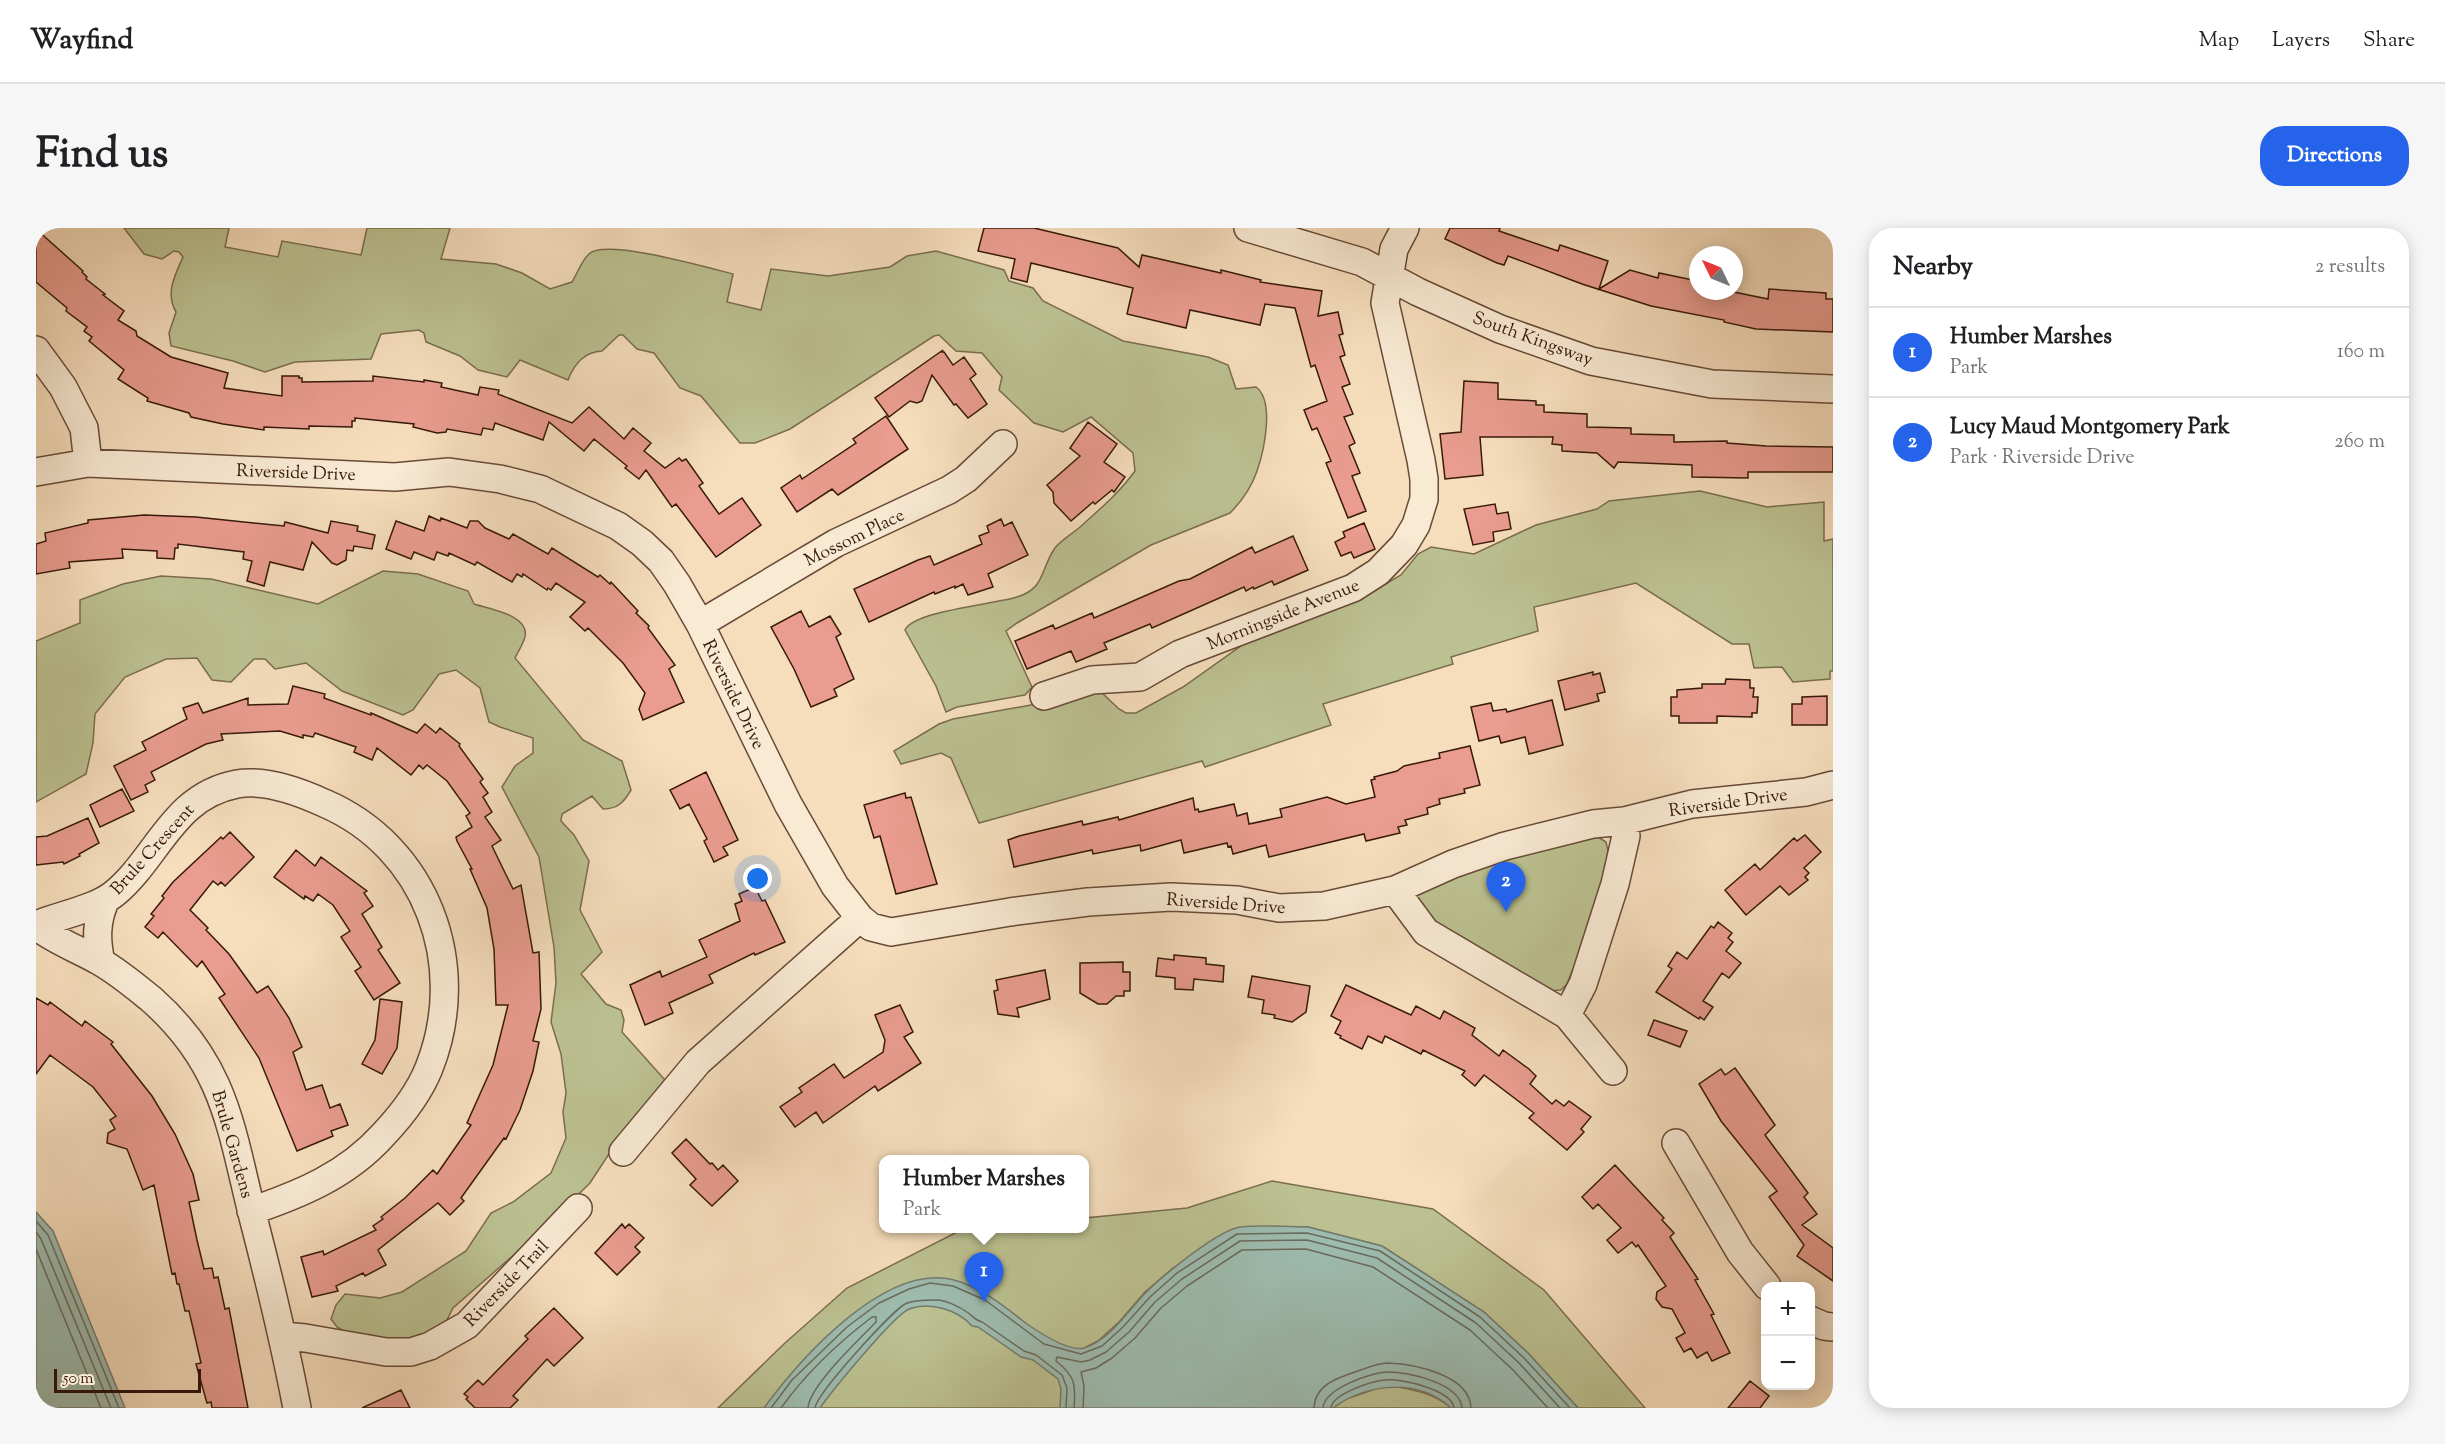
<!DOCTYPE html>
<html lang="en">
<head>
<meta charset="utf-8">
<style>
  :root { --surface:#fff; --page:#f6f6f6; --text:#202124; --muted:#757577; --line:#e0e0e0; --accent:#2563eb }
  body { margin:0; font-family:"Sorts Mill Goudy",serif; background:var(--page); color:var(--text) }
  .controls { position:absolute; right:18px; bottom:18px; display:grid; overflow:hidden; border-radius:12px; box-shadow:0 3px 15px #0003 }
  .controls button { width:54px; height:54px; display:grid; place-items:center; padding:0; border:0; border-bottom:2px solid var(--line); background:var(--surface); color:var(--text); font:30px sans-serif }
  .compass { position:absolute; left:1653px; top:18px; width:54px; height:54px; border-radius:50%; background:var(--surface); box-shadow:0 3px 15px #0003; rotate:313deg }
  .scale { position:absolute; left:18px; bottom:15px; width:147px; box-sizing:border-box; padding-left:6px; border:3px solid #38190a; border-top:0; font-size:16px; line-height:21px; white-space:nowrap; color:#38190a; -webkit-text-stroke:4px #f9ead4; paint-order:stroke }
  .you { position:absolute; left:722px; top:651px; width:21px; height:21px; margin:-15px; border:4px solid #fff; border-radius:50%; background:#1a73e8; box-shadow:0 0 0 9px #1a73e833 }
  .badge { display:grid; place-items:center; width:39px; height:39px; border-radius:50%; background:var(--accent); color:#fff; font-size:20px; font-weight:700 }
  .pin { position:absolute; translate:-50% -50px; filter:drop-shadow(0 2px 3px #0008) }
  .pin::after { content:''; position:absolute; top:32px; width:21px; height:18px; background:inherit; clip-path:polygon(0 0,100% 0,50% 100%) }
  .popup { position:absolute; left:843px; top:927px; width:210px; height:78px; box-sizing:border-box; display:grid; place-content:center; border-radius:12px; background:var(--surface); filter:drop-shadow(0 2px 4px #0005); font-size:20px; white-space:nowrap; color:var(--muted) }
  .popup b { font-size:22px; color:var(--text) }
  .popup::after { content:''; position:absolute; left:50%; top:100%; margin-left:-12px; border:12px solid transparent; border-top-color:var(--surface) }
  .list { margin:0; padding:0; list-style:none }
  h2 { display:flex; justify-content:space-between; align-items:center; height:78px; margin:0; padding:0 24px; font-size:26px }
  h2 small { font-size:20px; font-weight:400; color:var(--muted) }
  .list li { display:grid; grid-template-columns:39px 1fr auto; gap:18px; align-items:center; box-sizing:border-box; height:90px; padding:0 24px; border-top:2px solid var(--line) }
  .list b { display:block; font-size:22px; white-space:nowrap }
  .list p { margin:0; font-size:20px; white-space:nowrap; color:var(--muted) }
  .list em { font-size:20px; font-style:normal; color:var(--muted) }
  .map { position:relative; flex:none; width:1797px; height:1180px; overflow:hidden; border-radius:24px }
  header { display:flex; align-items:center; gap:36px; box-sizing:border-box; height:84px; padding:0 30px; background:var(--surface); border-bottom:2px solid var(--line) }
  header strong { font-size:28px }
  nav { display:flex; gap:33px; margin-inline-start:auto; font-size:21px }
  .intro { display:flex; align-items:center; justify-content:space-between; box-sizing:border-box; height:144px; padding:0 36px }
  h1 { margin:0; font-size:42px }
  .button { padding:15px 27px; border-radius:24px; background:var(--accent); color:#fff; font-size:21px; font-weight:700 }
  main { display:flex; gap:36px; padding:0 36px }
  aside { flex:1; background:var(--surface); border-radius:24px; box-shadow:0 3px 15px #0003 }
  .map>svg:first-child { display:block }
  .green { fill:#bcc191; stroke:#7a6d4e; stroke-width:1.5 }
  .water { fill:#9dbcb0; stroke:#757b6e; stroke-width:1.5 }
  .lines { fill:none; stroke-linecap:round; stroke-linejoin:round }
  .shore { stroke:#6a6a5d; stroke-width:1.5 }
  .building { fill:#e99c8f; stroke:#38190a; stroke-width:1.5 }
  .minor-casing { stroke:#684a37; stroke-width:30 }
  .minor { stroke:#f9ead4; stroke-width:27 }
  .labels { text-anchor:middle; stroke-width:6; stroke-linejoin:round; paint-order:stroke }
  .street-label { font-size:18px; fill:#38190a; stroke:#f9ead4 }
</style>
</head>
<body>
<header>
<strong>Wayfind</strong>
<nav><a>Map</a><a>Layers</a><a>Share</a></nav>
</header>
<div class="intro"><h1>Find us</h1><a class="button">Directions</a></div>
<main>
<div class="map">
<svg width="1797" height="1180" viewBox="0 0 1797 1180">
  <rect width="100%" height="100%" fill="#f6debd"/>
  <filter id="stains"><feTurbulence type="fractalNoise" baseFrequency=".00333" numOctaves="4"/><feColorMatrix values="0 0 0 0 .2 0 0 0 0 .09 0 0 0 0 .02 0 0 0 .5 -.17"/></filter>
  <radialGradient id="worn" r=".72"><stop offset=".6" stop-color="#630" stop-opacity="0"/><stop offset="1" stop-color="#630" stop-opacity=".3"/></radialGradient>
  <!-- green -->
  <path class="green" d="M88 0H193L189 19 242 29 246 13 325 27 331 0H414L405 31 460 36 486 45 514 61 536 54C541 46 546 32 553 26 569 10 673 40 697 46L691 74 725 82 735 41 792 48 854 39 871 28 900 23 968 42 973 53 997 60 1007 73 1087 113 1172 129 1192 137 1200 161 1220 159C1239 173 1228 223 1221 243 1216 258 1205 274 1194 285L1115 317 981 395 970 403 996 459 989 467 921 479 910 484 900 458 869 402C877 383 960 376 981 369 1010 360 1004 341 1019 320 1025 312 1036 306 1044 299 1064 281 1083 265 1099 243L1097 225 1055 189 1027 204 998 195 963 162 966 149 946 125 920 123 903 107 898 108 754 201 719 215H704L665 168 644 160 618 125 601 121 587 107H583L566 123C548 124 538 136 532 152L484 132 471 149 442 142 424 128 390 114 388 105 383 102 345 106 335 131 259 134 229 144 197 133 135 118 133 105 140 84C129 65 139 47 147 29L143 24 138 23 126 31 108 26Z
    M1664 263 1731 279 1788 274V313L1797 311V443H1794V451L1757 454 1746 439 1718 440 1713 416H1696L1600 355 1498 379 1502 403 1415 429 1417 436 1287 476 1295 497 1169 539 1166 533 943 595 915 530 905 525 865 536 858 523 903 496 917 491 995 477 1042 465 1059 463 1066 465 1083 481 1090 485H1100L1147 459 1212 413 1334 365 1365 347 1382 326 1395 319 1438 326 1500 297 1561 281 1573 273Z
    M347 343 382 346 432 363 438 376C453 381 494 387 489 409 487 416 482 424 479 430L547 512 586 533 595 562C588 574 582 581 567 581L556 568 526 586 525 593 538 607 553 633 544 682 566 724 545 746 570 776 585 782 588 792 586 804 629 852 588 903 554 955 504 1004 417 1080 409 1096 371 1117 326 1113 301 1099 295 1091 300 1077 309 1066 344 1070 366 1064 430 1023 455 985 477 974 515 945 530 910 527 884 530 865 525 826 515 794 520 755 518 719 503 629 466 559 479 538 497 525V510L464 499 453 494 444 460 420 442 403 446 377 482 367 487 306 463 270 435 239 441 229 431H218L195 454 176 452 161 430 130 431 89 449 59 486 57 515 50 546 0 574V413L44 395V372L87 356 125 348 175 351 282 376Z
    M1562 609 1570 614 1574 631 1555 695 1531 756 1525 762 1511 763 1383 688 1378 672 1381 664 1437 635Z
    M1236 953 1397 981 1508 1062 1609 1180H1542L1493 1126 1448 1084 1346 1018 1272 999 1200 1000 1137 1040 1109 1064 1083 1094 1062 1113 1050 1119 1024 1180H682L749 1115 811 1060 927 1001 1048 1000 1049 990 1151 980Z
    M1351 1157C1373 1161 1397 1164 1415 1180H1297L1310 1171Z"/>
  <!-- water -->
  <path class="water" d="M0 984 17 1003 89 1180H0Z
    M1272 999 1346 1018 1448 1084 1493 1126 1542 1180H1415C1382 1150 1331 1155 1297 1180H1024L1025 1161 1022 1151 997 1132 985 1129 942 1099 936 1098C922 1082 894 1073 873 1081 857 1088 796 1163 784 1180H728C764 1131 849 1034 918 1052 945 1059 969 1079 991 1096 1004 1105 1032 1124 1048 1120 1070 1114 1088 1089 1102 1073 1119 1053 1176 1007 1200 1000 1212 996 1257 999 1272 999Z"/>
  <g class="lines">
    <!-- shore -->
    <path class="shore" d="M0 993 12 1007 83 1180
      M0 1004 5 1011 75 1180
      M0 1021 65 1180
      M735 1180 756 1152 811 1099 843 1075 873 1061 894 1055 917 1058 949 1072 1008 1116 1045 1126 1066 1118 1087 1099 1114 1069 1141 1045 1201 1006 1271 1005 1344 1023 1444 1089 1488 1130 1534 1180
      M745 1180C770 1145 802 1115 836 1089H840V1094C824 1111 773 1158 772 1180
      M779 1180C781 1165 854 1085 869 1076 877 1072 893 1072 901 1072 909 1072 924 1079 931 1084 937 1088 938 1092 946 1094L988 1123 1000 1127 1026 1147 1031 1160 1030 1180
      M1038 1180C1040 1156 1039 1148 1020 1133L1021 1129 1045 1134 1054 1132 1070 1124 1093 1104 1119 1074 1146 1051 1204 1013 1271 1012 1341 1030 1440 1095 1483 1135 1524 1180
      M1047 1180 1048 1158 1045 1144 1060 1140 1076 1130 1099 1110 1125 1080 1151 1058 1206 1022 1270 1021 1337 1039 1434 1102 1477 1142 1512 1180
      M1278 1180C1279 1155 1305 1149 1325 1142 1333 1139 1343 1135 1352 1135 1378 1136 1434 1147 1435 1180
      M1287 1180C1288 1161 1335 1144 1352 1144 1372 1144 1424 1155 1426 1180
      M1295 1180C1296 1166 1336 1153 1349 1152 1365 1150 1416 1162 1418 1180"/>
  </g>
  <!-- building -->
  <path class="building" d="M948 0H998L1082 20 1103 39 1106 27 1185 45V42L1225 52 1224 54 1286 63 1282 88 1302 84 1307 106 1303 107 1309 127 1304 129 1314 156 1306 159 1317 186 1308 189 1319 215 1313 218 1324 245 1316 248 1330 283 1312 290 1290 235 1295 233 1281 200 1276 202 1268 182 1291 173 1279 137 1275 139 1259 80 1229 76 1224 97 1154 82 1150 100 1091 86 1097 60 995 35 991 54 975 50 979 31 942 23Z
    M1414 0H1464L1463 3 1522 23 1524 17 1572 33 1563 61 1594 42 1622 50 1623 45 1662 53V63H1693L1732 71 1733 61 1790 65V71H1797V104L1720 101 1688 94V92L1615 78 1546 56 1472 28 1468 37 1461 35 1409 11Z
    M0 1 47 43 46 44 51 49 50 51 69 66 67 67 88 83 82 92 100 103 101 108 135 129 192 145 188 160 246 168V148H263V150H266V154L337 153V148L388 154V152L406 155 405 159 442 167 444 159 463 162 462 166 536 195 553 179 588 211 597 200 615 215 608 223 629 240 643 230 646 233 650 231 667 255 663 258 683 286 706 270 725 297 680 329 640 276 636 279 610 242 603 251 589 240 591 238 558 211 548 223 513 194 507 212 459 195 457 202 447 200 445 207 411 201 410 204 401 205 377 199 378 196 319 190V193H316V199L273 198V201L228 199V202L187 196 155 189 153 185 111 173 112 170 82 151 88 142 53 113 56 109 48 103 51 99 30 83 31 80 0 54Z
    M907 122 906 124H908L917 137 928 129 940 146 934 151 951 176 932 190 920 176 918 177 896 147 886 173 881 175 874 173 853 189 839 170Z
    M1428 153 1462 155V171L1500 173V177H1508V184L1551 186V199L1595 200V206L1638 207V214L1691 213V215L1730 218 1797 219V244H1712V250L1656 249V237L1582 234 1578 240 1561 225 1526 223V217L1516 216 1517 209H1444L1447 247 1409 251 1404 206 1425 204Z
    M850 188 872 221 802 267 796 261 761 284 745 260 764 247 766 251 820 215 817 211Z
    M1052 194 1081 216 1068 234 1089 249 1078 264 1076 262 1059 276 1057 274 1035 293 1018 275 1017 264 1011 257 1044 228 1034 220Z
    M1459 276 1461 286 1472 284 1475 301 1457 304 1458 313 1437 317 1428 281Z
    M108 287 160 289 248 298 249 294 292 305 295 293 322 298 321 303 339 307 336 321 318 318 317 323 311 322 310 332 301 337 296 335 276 314 267 342 234 334 228 358 211 353 216 333 207 331 208 324 142 316V320H139L138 331 121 330V323L86 321 87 330 33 334 34 340 0 346V316L10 313 9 305 52 295V292Z
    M393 288 404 293 405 290 431 300 434 293H442L449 300 473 311 477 306 512 326 516 320 562 349 564 347 574 356 575 354 602 383 600 385 613 398 612 400 639 437 633 441 648 474 607 492 603 481 609 465 587 435 552 400 549 403 534 389 549 374 520 355 515 362 512 360 511 362 487 346 486 349 481 346 476 354 441 334 439 337 413 325 412 328 401 324 398 332 378 324 375 331 350 321 360 293 388 303Z
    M965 291 968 298 976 294 992 327 952 346 957 359 932 367 927 356 919 360V358L899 366 898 364 833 394 818 361 882 332 894 328 898 337 946 316 943 308 953 304 951 298Z
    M1328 295 1339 321 1318 330 1315 324 1305 328 1299 314 1309 309 1307 304Z
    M1257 308 1272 342 1238 357 1236 353 1218 361 1217 359 1210 363 1208 359 1116 400 1114 396 1068 415 1071 421 1040 434 1035 423 991 441 979 413 1017 397 1019 401 1056 385 1058 390 1143 353 1154 351 1216 319 1219 325Z
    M765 383 773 399 794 388 805 406 800 409 818 451 798 461 801 468 775 479 758 441 735 399Z
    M1557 444V447L1564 445 1569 464 1561 466 1563 473 1529 482 1522 453Z
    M1690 451 1714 452V460H1718L1717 469H1722L1721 485H1716V489L1681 488V495H1643V488H1635V469H1641V462L1666 460V456H1689Z
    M257 458 289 466 288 470 335 487V485L381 505 389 496 400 505 404 500 424 516 423 518 447 551 444 554 452 565 447 569 456 584 449 589 465 612 456 618 477 661 485 657 497 725 503 724 505 781 497 813 503 814 497 843 484 882 470 911 468 910 425 970 428 973 414 987 402 975 342 1022 350 1037 329 1048 327 1045 300 1058 302 1063 276 1069 265 1029 287 1023 288 1027 340 1002 337 998 347 991 345 989 369 970 397 942 401 946 435 897 431 895 457 837 472 777H460L458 721 451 680 434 641H436L421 613 420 609 436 599 430 588 434 585 411 553 391 537 387 541 383 537 375 547 341 520 336 532 318 524 320 519 279 505 277 509 267 507V510L244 503 185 506 187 512 170 516 115 544 119 552 109 557 112 564 95 572 78 538 110 522 106 514 151 491 147 480 162 475 167 485 212 470V477L252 476Z
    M1791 468V497H1756V476H1766V469Z
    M1516 472 1527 517 1493 526 1489 509 1465 515 1463 508 1443 513 1435 479 1455 475 1457 483 1470 481 1471 484Z
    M1434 518 1444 557 1428 561 1429 565 1403 571 1404 576 1391 580 1392 586 1369 592 1371 597 1362 599 1364 605 1330 613 1328 606 1233 629 1230 617 1197 626 1195 618 1192 619 1191 615 1148 625 1145 612 1105 623 1104 617 1057 626 1056 622 978 639 972 612 983 608 1046 593 1047 597 1082 589 1083 592 1157 570 1159 582 1162 581 1163 584 1198 576 1201 588 1211 585 1213 596 1246 589 1244 581 1291 569 1310 576 1339 569 1335 552 1339 551 1338 549 1361 543 1368 538 1404 530 1403 525Z
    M670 544 702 612 687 619 692 627 678 634 668 613 671 611 653 576 644 581 634 562Z
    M86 561 98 583 64 599 54 577Z
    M869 565 870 570 875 569 901 656 860 666 844 608 838 610 828 577Z
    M52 590 63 615 43 626 44 628 28 636 27 634 0 637V609L11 608Z
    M194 604 218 629 189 658 185 654 182 657 177 653 154 682 172 700 170 702 193 726 221 765 232 758 253 790 266 819 257 824 270 862 286 857 294 880 304 876 312 897 295 903 297 908 261 923 223 830 183 770 189 766 166 733 161 739 127 704 122 710 109 699 118 688 115 686 128 670 126 668 137 654 185 609 187 611Z
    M1769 607 1785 624 1768 640 1773 645 1769 649 1772 652 1753 667 1744 658 1710 687 1689 662 1719 636 1724 642 1758 610 1761 613Z
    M260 622 279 638 285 629 331 663 328 665 337 678 326 686 346 719 342 722 364 755 338 772 319 743 325 739 305 709 314 703 297 677 282 666 277 673 269 668 268 671 238 649Z
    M719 659 726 673 729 672 749 714 719 727 718 725 673 747 677 755 633 775 637 785 609 797 594 757 624 743 626 749 671 729 663 712 704 693 699 676 706 673 703 666Z
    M1682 694 1696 705 1692 710 1697 714 1690 723 1705 735 1693 750 1686 745 1667 773 1677 779 1668 792 1664 789 1663 791 1620 764 1636 741 1632 738 1641 724 1651 731 1675 698 1678 700Z
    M1138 727 1170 730V736L1188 738 1187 754 1158 751 1157 762 1139 761V750L1120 748 1122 730 1138 732Z
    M1087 734V744H1094V763H1088V768H1080L1071 776H1062L1044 765V735Z
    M1009 742 1014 771 981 780 983 789 962 786 958 763 962 762 960 752Z
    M1216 748 1274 758 1270 784 1256 794 1238 790 1239 787 1226 785 1228 772 1212 769Z
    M1310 757 1375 787 1380 778 1404 791 1408 783 1439 800 1436 807 1463 828 1467 822 1493 841 1500 848 1494 856 1516 876 1520 872 1528 878 1533 873 1555 889 1545 901 1548 904 1531 922 1493 890 1498 885 1448 847 1439 858 1426 847 1429 843 1387 822 1385 826 1349 808 1346 815 1332 808 1326 821 1304 810 1305 808 1299 805 1305 793 1295 788Z
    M0 770 12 777 14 774 46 798 49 793 77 814 75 816 116 868 139 906 157 946 163 972 153 974 161 1012 168 1041 176 1040 178 1050 182 1049 189 1081 193 1080 212 1180H176L175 1174 171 1175 160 1136 165 1135 153 1083H149L143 1056H141L139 1045 136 1046 118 957 107 962 91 921 71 915 72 905 79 901 74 892 80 888 57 859 14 827 0 846Z
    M344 771 366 774 361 820 346 846 326 836 339 812Z
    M864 777 877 804 868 809 885 835 842 863 839 858 787 895 780 884 759 899 744 879 766 864 763 860 798 836 808 850 847 824 849 812 839 787Z
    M1618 792 1651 803 1644 819 1612 807Z
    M1699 840 1739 897 1729 907 1772 965 1768 969 1781 986 1766 997 1797 1020V1053L1761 1028 1768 1017 1733 969 1741 963 1685 893 1663 856 1685 841 1689 847Z
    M650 911 674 936 676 935 682 942 687 937 702 953 676 978 654 957 660 951 636 925Z
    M1579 937 1628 990 1626 992 1638 1005 1634 1009 1662 1051 1659 1052 1678 1086 1675 1087 1694 1125 1676 1133 1671 1124 1661 1130 1655 1120 1648 1124 1640 1110 1649 1105 1636 1081 1626 1079 1620 1071 1621 1064 1630 1058 1602 1017 1600 1019 1596 1014 1582 1025 1571 1012 1585 1000 1562 976 1557 981 1546 969Z
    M586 996 589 1000 593 996 608 1010 599 1019 604 1024 581 1047 559 1025Z
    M518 1080 547 1110 518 1138 511 1131 477 1168 482 1172 474 1180H439L430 1171 432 1169 428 1166 442 1152 447 1157 492 1111 489 1108Z
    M1714 1153 1733 1168 1724 1180H1692Z
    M365 1162 374 1180H326Z"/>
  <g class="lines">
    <!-- minor casing -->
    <g class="minor-casing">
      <path id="minor" d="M1212 0 1326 34 1382 64 1464 101 1555 133 1676 156 1797 161
        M0 122 27 159 48 200 52 235
        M0 244 52 235 359 249 413 244 464 251 504 261 582 298 606 315 625 333 641 356 664 396 752 576 799 658 824 690 835 699 855 704 974 684 1052 674 1135 669 1201 672 1243 680 1288 678 1359 662 1417 636 1469 618 1557 596 1588 593 1656 576 1770 564 1797 557
        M664 396 800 315 913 262 930 251 967 216
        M1008 468 1056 452 1104 449 1144 426 1317 360 1342 344 1368 317 1380 297 1388 271V251L1385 232 1349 75 1358 21 1369 0
        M1359 662 1390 704 1531 787 1577 843
        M0 697C24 687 60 681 79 665 123 628 137 568 201 556 229 551 262 563 288 575 391 619 434 737 393 840 383 865 365 888 347 907 311 947 265 966 215 983
        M0 698C19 713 42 721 63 733 81 743 99 758 115 771 191 838 195 903 218 993 234 1055 249 1117 261 1180
        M65 734C60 712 60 694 69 673
        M1531 787 1547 756 1579 656 1590 608 1588 593
        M1640 915 1704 1024 1731 1058
        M587 924 662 834 824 690
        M1774 1092 1788 1098 1797 1099
        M247 1108 269 1110 350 1124H375L394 1118 431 1097 542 980"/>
    </g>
    <!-- minor -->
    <use href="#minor" class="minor"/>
  </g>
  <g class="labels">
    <!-- street labels -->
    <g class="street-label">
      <text transform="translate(1497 110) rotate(20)" y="6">South Kingsway</text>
      <text transform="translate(260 244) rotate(2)" y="6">Riverside Drive</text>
      <text transform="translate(818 309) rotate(-26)" y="6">Mossom Place</text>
      <text transform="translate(1247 386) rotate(-22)" y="6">Morningside Avenue</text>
      <text transform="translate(698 466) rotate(64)" y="6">Riverside Drive</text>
      <text transform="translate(1692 574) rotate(-8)" y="6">Riverside Drive</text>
      <text transform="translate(116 621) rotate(-48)" y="6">Brule Crescent</text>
      <text transform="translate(1190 675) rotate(4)" y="6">Riverside Drive</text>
      <text transform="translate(197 916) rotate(74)" y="6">Brule Gardens</text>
      <text transform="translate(470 1055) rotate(-46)" y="6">Riverside Trail</text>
    </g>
  </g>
  <rect width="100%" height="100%" filter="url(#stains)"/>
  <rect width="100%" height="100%" fill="url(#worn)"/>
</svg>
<div class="controls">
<button>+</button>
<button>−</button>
</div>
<svg class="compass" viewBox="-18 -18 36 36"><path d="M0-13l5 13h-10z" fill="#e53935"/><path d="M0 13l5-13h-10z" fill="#757577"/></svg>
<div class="scale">50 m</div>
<div class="you"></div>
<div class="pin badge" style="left:948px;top:1074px">1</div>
<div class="popup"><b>Humber Marshes</b>Park</div>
<div class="pin badge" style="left:1470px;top:684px">2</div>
</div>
<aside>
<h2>Nearby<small>2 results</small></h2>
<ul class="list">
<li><span class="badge">1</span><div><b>Humber Marshes</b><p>Park</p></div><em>160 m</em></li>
<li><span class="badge">2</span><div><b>Lucy Maud Montgomery Park</b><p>Park · Riverside Drive</p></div><em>260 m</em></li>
</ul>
</aside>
</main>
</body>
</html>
